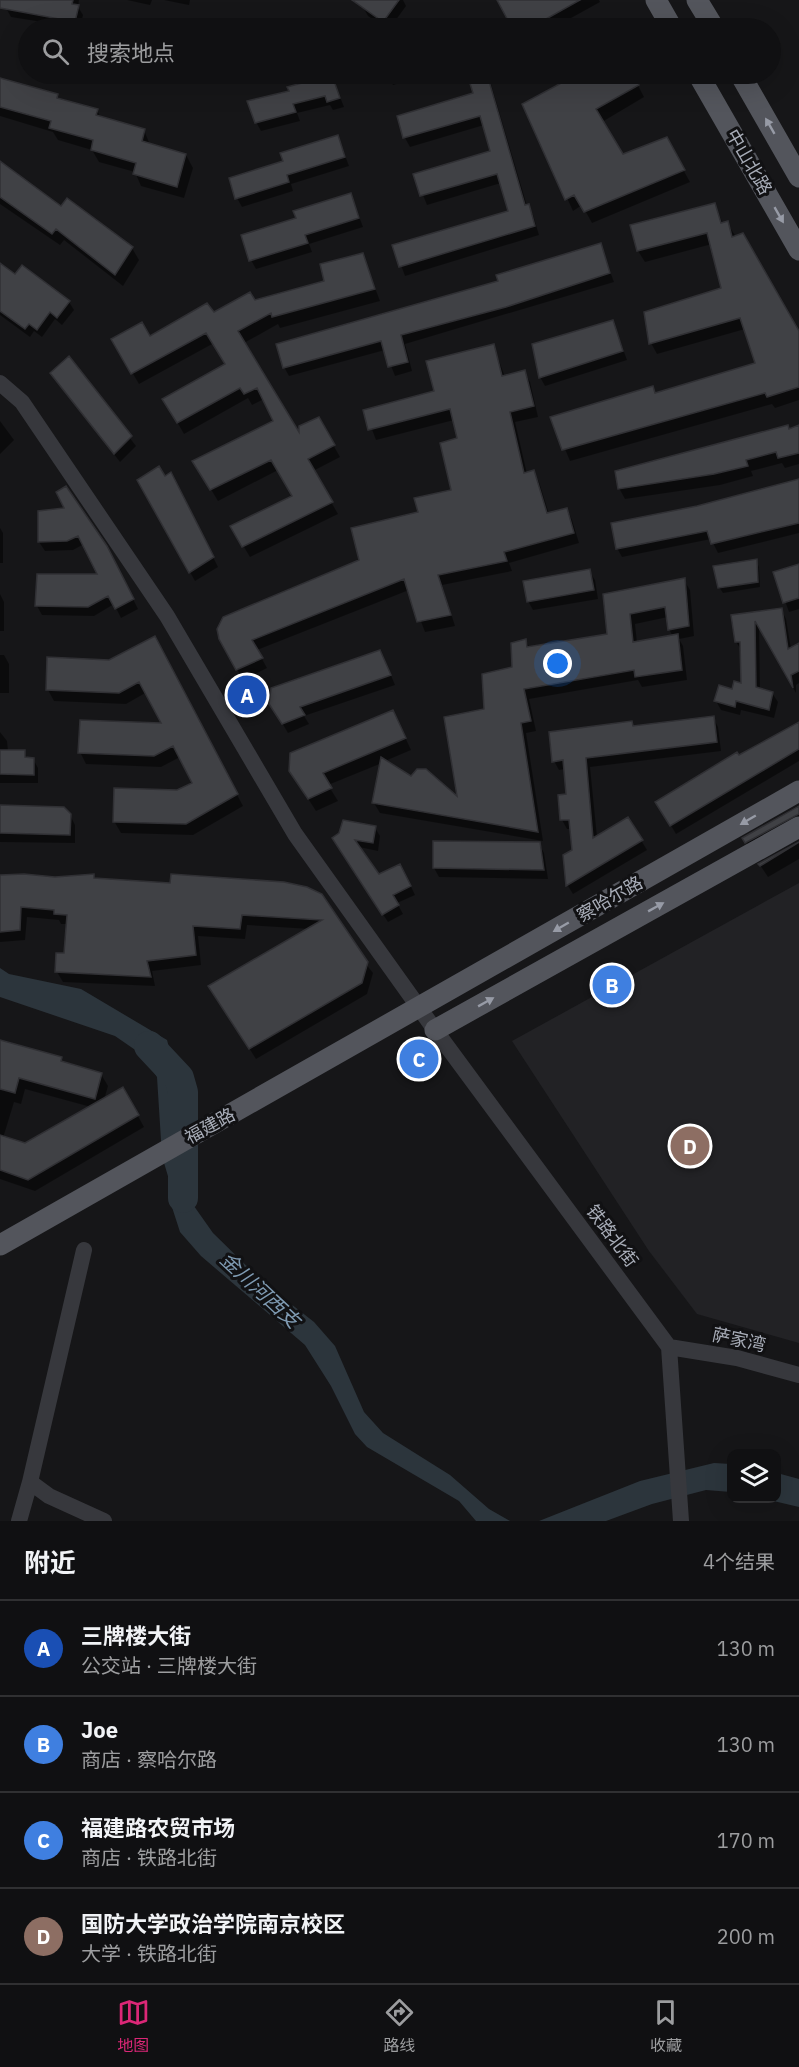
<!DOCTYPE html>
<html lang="zh">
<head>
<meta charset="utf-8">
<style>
  :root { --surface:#101012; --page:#19191b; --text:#f1f3f6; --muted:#9c9d9f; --line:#303032; --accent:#db2777 }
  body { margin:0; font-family:"IBM Plex Sans","Noto Sans SC",sans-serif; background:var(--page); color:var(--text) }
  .controls { position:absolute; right:18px; bottom:18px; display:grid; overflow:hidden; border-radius:12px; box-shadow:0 6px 24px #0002 }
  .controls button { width:54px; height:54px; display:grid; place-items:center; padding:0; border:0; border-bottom:2px solid var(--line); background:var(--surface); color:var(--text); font:30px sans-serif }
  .you { position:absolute; left:558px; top:664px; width:21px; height:21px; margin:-15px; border:4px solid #fff; border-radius:50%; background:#1a73e8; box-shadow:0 0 0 9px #1a73e833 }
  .badge { display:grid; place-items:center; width:39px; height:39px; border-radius:50%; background:var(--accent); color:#fff; font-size:20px; font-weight:700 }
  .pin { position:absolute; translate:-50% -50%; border:3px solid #fff; box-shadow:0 2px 6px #0006 }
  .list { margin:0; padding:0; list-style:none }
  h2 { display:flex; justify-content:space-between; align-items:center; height:78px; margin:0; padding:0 24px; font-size:26px }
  h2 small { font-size:20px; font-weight:400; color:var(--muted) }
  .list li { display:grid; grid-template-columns:39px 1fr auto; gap:18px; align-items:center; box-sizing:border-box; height:96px; padding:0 24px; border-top:2px solid var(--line) }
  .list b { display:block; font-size:22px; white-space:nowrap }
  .list p { margin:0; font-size:20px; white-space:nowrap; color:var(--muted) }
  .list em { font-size:20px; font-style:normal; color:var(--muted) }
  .icon { flex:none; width:33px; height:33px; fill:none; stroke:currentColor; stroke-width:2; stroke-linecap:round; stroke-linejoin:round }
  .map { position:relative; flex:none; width:799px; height:1521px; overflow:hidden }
  .search { position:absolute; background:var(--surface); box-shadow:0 6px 24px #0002; left:18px; right:18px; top:18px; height:66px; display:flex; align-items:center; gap:15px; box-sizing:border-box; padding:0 21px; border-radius:33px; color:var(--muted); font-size:22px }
  .sheet { height:462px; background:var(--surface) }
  nav { display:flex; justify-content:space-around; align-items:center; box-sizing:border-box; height:84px; border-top:2px solid var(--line); background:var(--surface); font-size:16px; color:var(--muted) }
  nav a { display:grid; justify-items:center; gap:3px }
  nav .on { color:var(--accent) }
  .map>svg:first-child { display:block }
  .built { fill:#222225 }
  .water { fill:#2c353c }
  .shadow { fill:#0007; fill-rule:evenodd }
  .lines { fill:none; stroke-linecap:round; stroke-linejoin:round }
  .river { stroke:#2c353c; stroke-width:30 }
  .building { fill:#404145; stroke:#303034; stroke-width:1.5 }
  .minor { stroke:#37383d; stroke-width:16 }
  .major { stroke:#53555c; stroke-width:21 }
  .oneway { fill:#979ba6 }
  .labels { text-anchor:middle; stroke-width:6; stroke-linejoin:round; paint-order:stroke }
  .street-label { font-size:18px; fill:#a8adb8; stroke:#111113 }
  .water-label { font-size:20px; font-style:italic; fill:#7f9bb3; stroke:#111113 }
</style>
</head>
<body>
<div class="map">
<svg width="799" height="1521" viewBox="0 0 799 1521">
  <rect width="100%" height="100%" fill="#161618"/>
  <!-- built -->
  <path class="built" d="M799 883V1343L697 1314 649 1251 512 1041Z"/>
  <!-- water -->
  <path class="water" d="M0 968 9 974 81 989 167 1040 182 1096 180 1146 188 1180 189 1199 213 1233 263 1282 314 1322 335 1346 364 1412 383 1433 450 1475 489 1509 510 1521H476L459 1501 367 1447 355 1434 331 1386 305 1345 201 1256 180 1232 171 1204 170 1183 162 1156 157 1077 144 1056 115 1036 0 997Z
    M714 1463 731 1464V1492L706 1490 652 1504 606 1521H539L640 1481Z
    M777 1473 799 1479V1507L765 1499 776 1498Z"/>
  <!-- shadow -->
  <path class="shadow" d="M8 0H79L78 7 83 15 80 28 11 17 6 8Z
    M127 0H152L150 5Z
    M164 0H190L189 5Z
    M368 0H403L406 6 390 28H386L368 16 363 7Z
    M505 0H599L600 2 553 28H514L500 3Z
    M319 22 323 28H284Z
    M118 74H161L158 84Z
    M177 74H202L200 80Z
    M387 74H430L393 85Z
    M469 74H488L527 206 533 215 539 235 405 276 394 246 510 212 501 183 427 205 415 175 492 152 484 125 410 147 405 138 399 117 475 94Z
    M581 74H632L644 97 602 122 622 156 666 139 690 182 592 223 582 205 573 211 524 104Z
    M332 77 344 107 333 110 330 105 297 113 300 121 261 131 256 122 291 92Z
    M0 80 57 95 60 100 97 110 101 118 144 130 150 145 186 155 193 168 184 198 141 186 135 172 99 162 92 150 58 140 53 132 0 116Z
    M338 137 349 166 291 184 293 191 242 207 237 198 285 162Z
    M0 163 62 208 132 248 139 260 123 286 64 240 60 245 0 204Z
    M351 195 363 227 309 244 312 252 256 269 251 260 297 219Z
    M715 205 723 224 727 223 799 334V400L775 408 772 404 570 461 552 418 653 388 656 394 757 364 745 329 657 354 651 343 722 289 712 244 645 262 638 251 632 226Z
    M600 245 614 282 405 344 412 371 395 376 385 350 289 376 284 367Z
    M362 254 380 301 280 328 278 324 244 343 300 437 318 418 340 457 313 471 338 514 250 557 232 527 294 496 278 470 218 501 194 461 275 421 264 399 252 405 248 398 184 434 164 399 227 365 214 343 139 384 113 340 149 338 213 314 326 282Z
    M0 265 15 276 69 302 74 310 62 325 55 319 42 337 34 331 30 337 0 315Z
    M613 322 627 360 545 386 540 377Z
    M493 345 505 377 524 372 530 382 538 417 515 422 527 474 533 472 539 482 549 514 567 509 572 520 579 543 509 563 512 571 442 585 455 626 425 632 409 590 257 650 267 668 243 680 220 638 361 561 453 491 459 439 454 420 376 440 365 411 436 392Z
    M68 358 136 446 120 462 52 374Z
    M0 421 14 440 0 454Z
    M799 427V464L785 468 782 463 751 471 753 476 720 485 625 499 619 488Z
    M165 478 176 483 218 567 195 581 139 481Z
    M799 498V533L718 553 711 539 622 557 617 548Z
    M66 510 112 557 138 609 121 618 114 604 94 616 42 615 37 606 99 575 84 544 73 550 45 551 39 542Z
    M0 528 3 533V563H0Z
    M756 561 759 567 760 587 723 593 719 587Z
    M799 566V609L789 612 775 573Z
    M589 571 595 580 598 599 533 610 528 601Z
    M684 580 690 590 694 636 679 639 683 646 687 680 642 687 638 680 529 699 536 731 526 733 543 841 380 813 374 803 382 763 328 785 338 801 316 811 298 783 399 724 411 750 385 761 412 778 459 800 485 710 514 668 525 640 530 648 609 635 604 595ZM668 617 669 629 673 637 637 643 635 624Z
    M0 594 4 602V631H0Z
    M781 609 786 619 791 649 799 645V683L796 685V693L759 626 760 690 772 693 778 702 774 718 741 710 740 715 721 710 716 701 742 685V651L736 642 733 616Z
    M161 650 243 806 193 835 121 833 114 821 194 783 180 757 161 767 86 764 80 752 163 725 147 692 126 704 54 701 48 690 110 662Z
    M0 655H4L9 664V693H0Z
    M385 661 395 685 304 716 309 724 288 733 271 704Z
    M713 717 718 727 721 751 590 767 597 837 628 819 647 850 573 894 568 886 565 856 573 851 571 829H567L562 820 567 796 565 769 559 770 554 761 631 723 634 727Z
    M0 732 7 741 8 751 24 752 28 759H33L38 768V783H0Z
    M799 733V761L676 834 657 802 738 757Z
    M799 805V828L753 854 744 838Z
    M0 807 70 815 75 825V843L0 842Z
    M375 828 380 836 378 851 359 847 378 876 405 874 415 895 397 903 403 914 388 922 339 847Z
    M799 843V859L768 877 760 865Z
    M539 844 544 853 548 879 439 877 434 868Z
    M0 876 55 879 93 876 95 879 171 885 306 888 373 973 367 994 256 1059 216 996 310 929 247 925 245 939 198 936 201 965 152 971 155 986 63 982 57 972 65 955 67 924H61L59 920 27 917 25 940 0 942Z
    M0 1043 61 1059 63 1063 101 1074 108 1086 104 1100 123 1089 144 1127 35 1191 0 1179ZM25 1089 91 1107 25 1145 3 1138 14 1102 21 1104Z"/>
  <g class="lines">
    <!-- river -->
    <path class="river" d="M149 1046 179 1078 183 1092V1198"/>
  </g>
  <!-- building -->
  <path class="building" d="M0 0H73L72 4 79 5 75 22 0 8Z
    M352 0H399L383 22Z
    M497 0H580L530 28H512Z
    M467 74H487L525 205 529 204 535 226 399 267 392 245 508 211 497 174 420 196 413 174 490 151 480 116 403 138 397 116 473 93Z
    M578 74H633L639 85 596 109 623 154 667 137 685 170 584 212 574 195 565 200 522 104Z
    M332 75 340 98 327 102 325 96 293 104 296 112 255 123 247 101 289 91 287 87Z
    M0 78 58 94 57 98 98 109 96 115 145 129 142 141 186 154 177 187 133 174 136 163 91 150 93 140 49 128 51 121 0 107Z
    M338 135 345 157 287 175 289 182 235 199 229 178 283 161 280 153Z
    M0 161 61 206 67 198 133 247 115 275 56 229 52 234 0 197Z
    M351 193 359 218 305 235 308 243 249 261 241 235 296 218 293 211Z
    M715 203 721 223 728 221 732 237 743 233 799 331V387L767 397 765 393 562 450 550 417 653 386 655 393 755 363 740 318 649 344 644 312 721 288 707 233 637 251 630 225Z
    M601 243 610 273 506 307 401 335 408 362 388 367 381 341 283 368 276 344 498 281 496 275Z
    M363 253 375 289 272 317 271 313 238 331 299 432V426L319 417 335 445 308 459 333 502 242 547 230 526 292 496 271 460 210 490 192 461 273 421 257 388 244 394 240 388 177 423 162 399 225 364 206 333 131 374 111 339 142 322 150 336 207 303 214 312 250 292 255 300 324 281 320 264Z
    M0 263 15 274 22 265 70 301 57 318 50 312 37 330 29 324 25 329 0 311Z
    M613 320 623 351 539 378 532 344Z
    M494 344 502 376 525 370 534 406 510 412 524 473 534 470 547 513 567 508 574 533 504 552 507 561 438 575 451 615 417 622 404 579 252 640 263 658 236 670 219 639 217 629 223 617 359 560 351 528 418 512 414 498 451 490 440 443 457 438 450 409 368 430 363 410 434 391 426 361Z
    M69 356 132 436 114 454 50 373Z
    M788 425 789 429 799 425V453L778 458 776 452 746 460 748 466 714 474 618 489 615 471Z
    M159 466 165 476 171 472 214 557 189 573 137 480Z
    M799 479V523L711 544 707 531 616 549 611 523 697 506Z
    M66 486 107 546 134 599 115 609 108 596 88 607 35 606 37 574H97L78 536 67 541 38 542V511L64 508 56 492Z
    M757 559 758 582 718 588 713 566Z
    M799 564V598L783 603 773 572Z
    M590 569 594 590 527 602 523 581Z
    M685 578 689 626 668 630 665 607 630 614 633 642 678 634 682 670 635 677 634 670 524 689 531 721 521 723 538 832 372 803 381 757 411 776 417 769H426L457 796 444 717 484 709 482 674 512 667 511 643 526 639 527 647 607 634 603 594Z
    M782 608 788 649 799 643V671L791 675 793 688 755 621 756 687 773 692 769 710 736 701 735 707 714 701 719 685 732 689 734 681 741 683 740 642H735L731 615Z
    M155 636 238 794 186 824 113 822 114 788 177 790 192 783 173 746 154 756 78 753 80 720 161 723 139 682 119 693 46 690 47 657 109 660Z
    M380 650 391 675 300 707 305 715 282 724 269 704 271 688Z
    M393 710 406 738 323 773 332 788 308 799 289 771 290 753Z
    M714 716 717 742 586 758 593 838 628 817 643 840 566 886 563 855 572 850 569 820H560L558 795 566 794 563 760 552 762 549 732 632 721 633 726Z
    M799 722V749L670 826 655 802 737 752 739 755Z
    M0 750H25V757L34 758V775L0 774Z
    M0 805 64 807 71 814 70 835 0 833Z
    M799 806V814L745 843 742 838Z
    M343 820 376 826 373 843 355 840 379 874 400 864 411 886 393 895 399 905 382 915 332 838 339 833Z
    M433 841 540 842 544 870 433 868Z
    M799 842 760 866 758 864Z
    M24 874 55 877 94 874V878L170 883 171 874 284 882 307 887 322 894 368 962 362 983 249 1049 208 986 322 920 242 915 240 929 193 926 196 955 147 961 151 977 55 972 56 953H64L67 915 54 914V910L21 907 20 930 0 932V875Z
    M0 1040 62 1057 61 1061 102 1073 95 1099 19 1078 15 1093 0 1089Z
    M123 1087 139 1115 28 1180 0 1170V1135L25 1143Z"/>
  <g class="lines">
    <!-- minor -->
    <path class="minor" d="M0 383 22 402 167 616 295 834 435 1030 669 1347 681 1521
      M84 1250 30 1482 49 1496 104 1521
      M669 1347 737 1358 799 1375
      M19 1521 30 1482"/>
    <!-- major -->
    <path class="major" d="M656 0 672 28
      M697 0 714 28
      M698 74 799 250
      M740 74 799 177
      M435 1030 799 827
      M0 1245 799 791"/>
  </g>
  <!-- one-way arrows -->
  <defs><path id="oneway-solid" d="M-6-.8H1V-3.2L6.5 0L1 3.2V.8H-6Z" transform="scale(1.5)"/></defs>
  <g class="oneway">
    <use href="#oneway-solid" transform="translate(770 126) rotate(-120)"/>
    <use href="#oneway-solid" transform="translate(779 215) rotate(60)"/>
    <use href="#oneway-solid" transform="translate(748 820) rotate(150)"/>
    <use href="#oneway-solid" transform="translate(656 907) rotate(-29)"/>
    <use href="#oneway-solid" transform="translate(561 927) rotate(150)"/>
    <use href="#oneway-solid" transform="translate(486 1002) rotate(-29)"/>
  </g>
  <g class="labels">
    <!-- street labels -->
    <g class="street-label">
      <text transform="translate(749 162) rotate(60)" y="6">中山北路</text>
      <text transform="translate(610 899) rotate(-30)" y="6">察哈尔路</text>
      <text transform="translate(210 1126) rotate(-29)" y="6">福建路</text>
      <text transform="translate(612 1236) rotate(53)" y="6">铁路北街</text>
      <text transform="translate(739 1340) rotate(12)" y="6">萨家湾</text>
    </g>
    <!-- water labels -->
    <g class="water-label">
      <text transform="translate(260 1290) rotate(43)" y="7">金川河西支</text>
    </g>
  </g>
</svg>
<div class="controls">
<button><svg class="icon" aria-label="layers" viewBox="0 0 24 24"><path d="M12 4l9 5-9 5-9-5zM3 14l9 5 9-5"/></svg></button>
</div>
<div class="you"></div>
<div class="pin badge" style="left:247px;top:695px;background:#1a4fb4">A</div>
<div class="pin badge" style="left:612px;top:985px;background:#3f7fe0">B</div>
<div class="pin badge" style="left:419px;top:1059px;background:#3f7fe0">C</div>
<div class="pin badge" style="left:690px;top:1146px;background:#8d6e63">D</div>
<div class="search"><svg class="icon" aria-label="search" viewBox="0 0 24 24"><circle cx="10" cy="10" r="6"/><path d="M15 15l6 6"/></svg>搜索地点</div>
</div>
<section class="sheet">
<h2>附近<small>4个结果</small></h2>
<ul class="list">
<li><span class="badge" style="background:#1a4fb4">A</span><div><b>三牌楼大街</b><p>公交站 · 三牌楼大街</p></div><em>130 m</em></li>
<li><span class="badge" style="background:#3f7fe0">B</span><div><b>Joe</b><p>商店 · 察哈尔路</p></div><em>130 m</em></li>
<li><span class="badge" style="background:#3f7fe0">C</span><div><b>福建路农贸市场</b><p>商店 · 铁路北街</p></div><em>170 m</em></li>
<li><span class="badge" style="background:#8d6e63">D</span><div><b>国防大学政治学院南京校区</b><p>大学 · 铁路北街</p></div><em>200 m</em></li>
</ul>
</section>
<nav>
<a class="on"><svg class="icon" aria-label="map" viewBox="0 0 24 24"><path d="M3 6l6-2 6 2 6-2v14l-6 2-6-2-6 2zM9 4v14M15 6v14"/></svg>地图</a>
<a><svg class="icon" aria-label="directions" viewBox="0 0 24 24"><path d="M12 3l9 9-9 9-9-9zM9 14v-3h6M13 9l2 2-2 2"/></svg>路线</a>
<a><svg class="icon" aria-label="saved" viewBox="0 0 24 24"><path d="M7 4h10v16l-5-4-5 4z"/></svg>收藏</a>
</nav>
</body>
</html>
